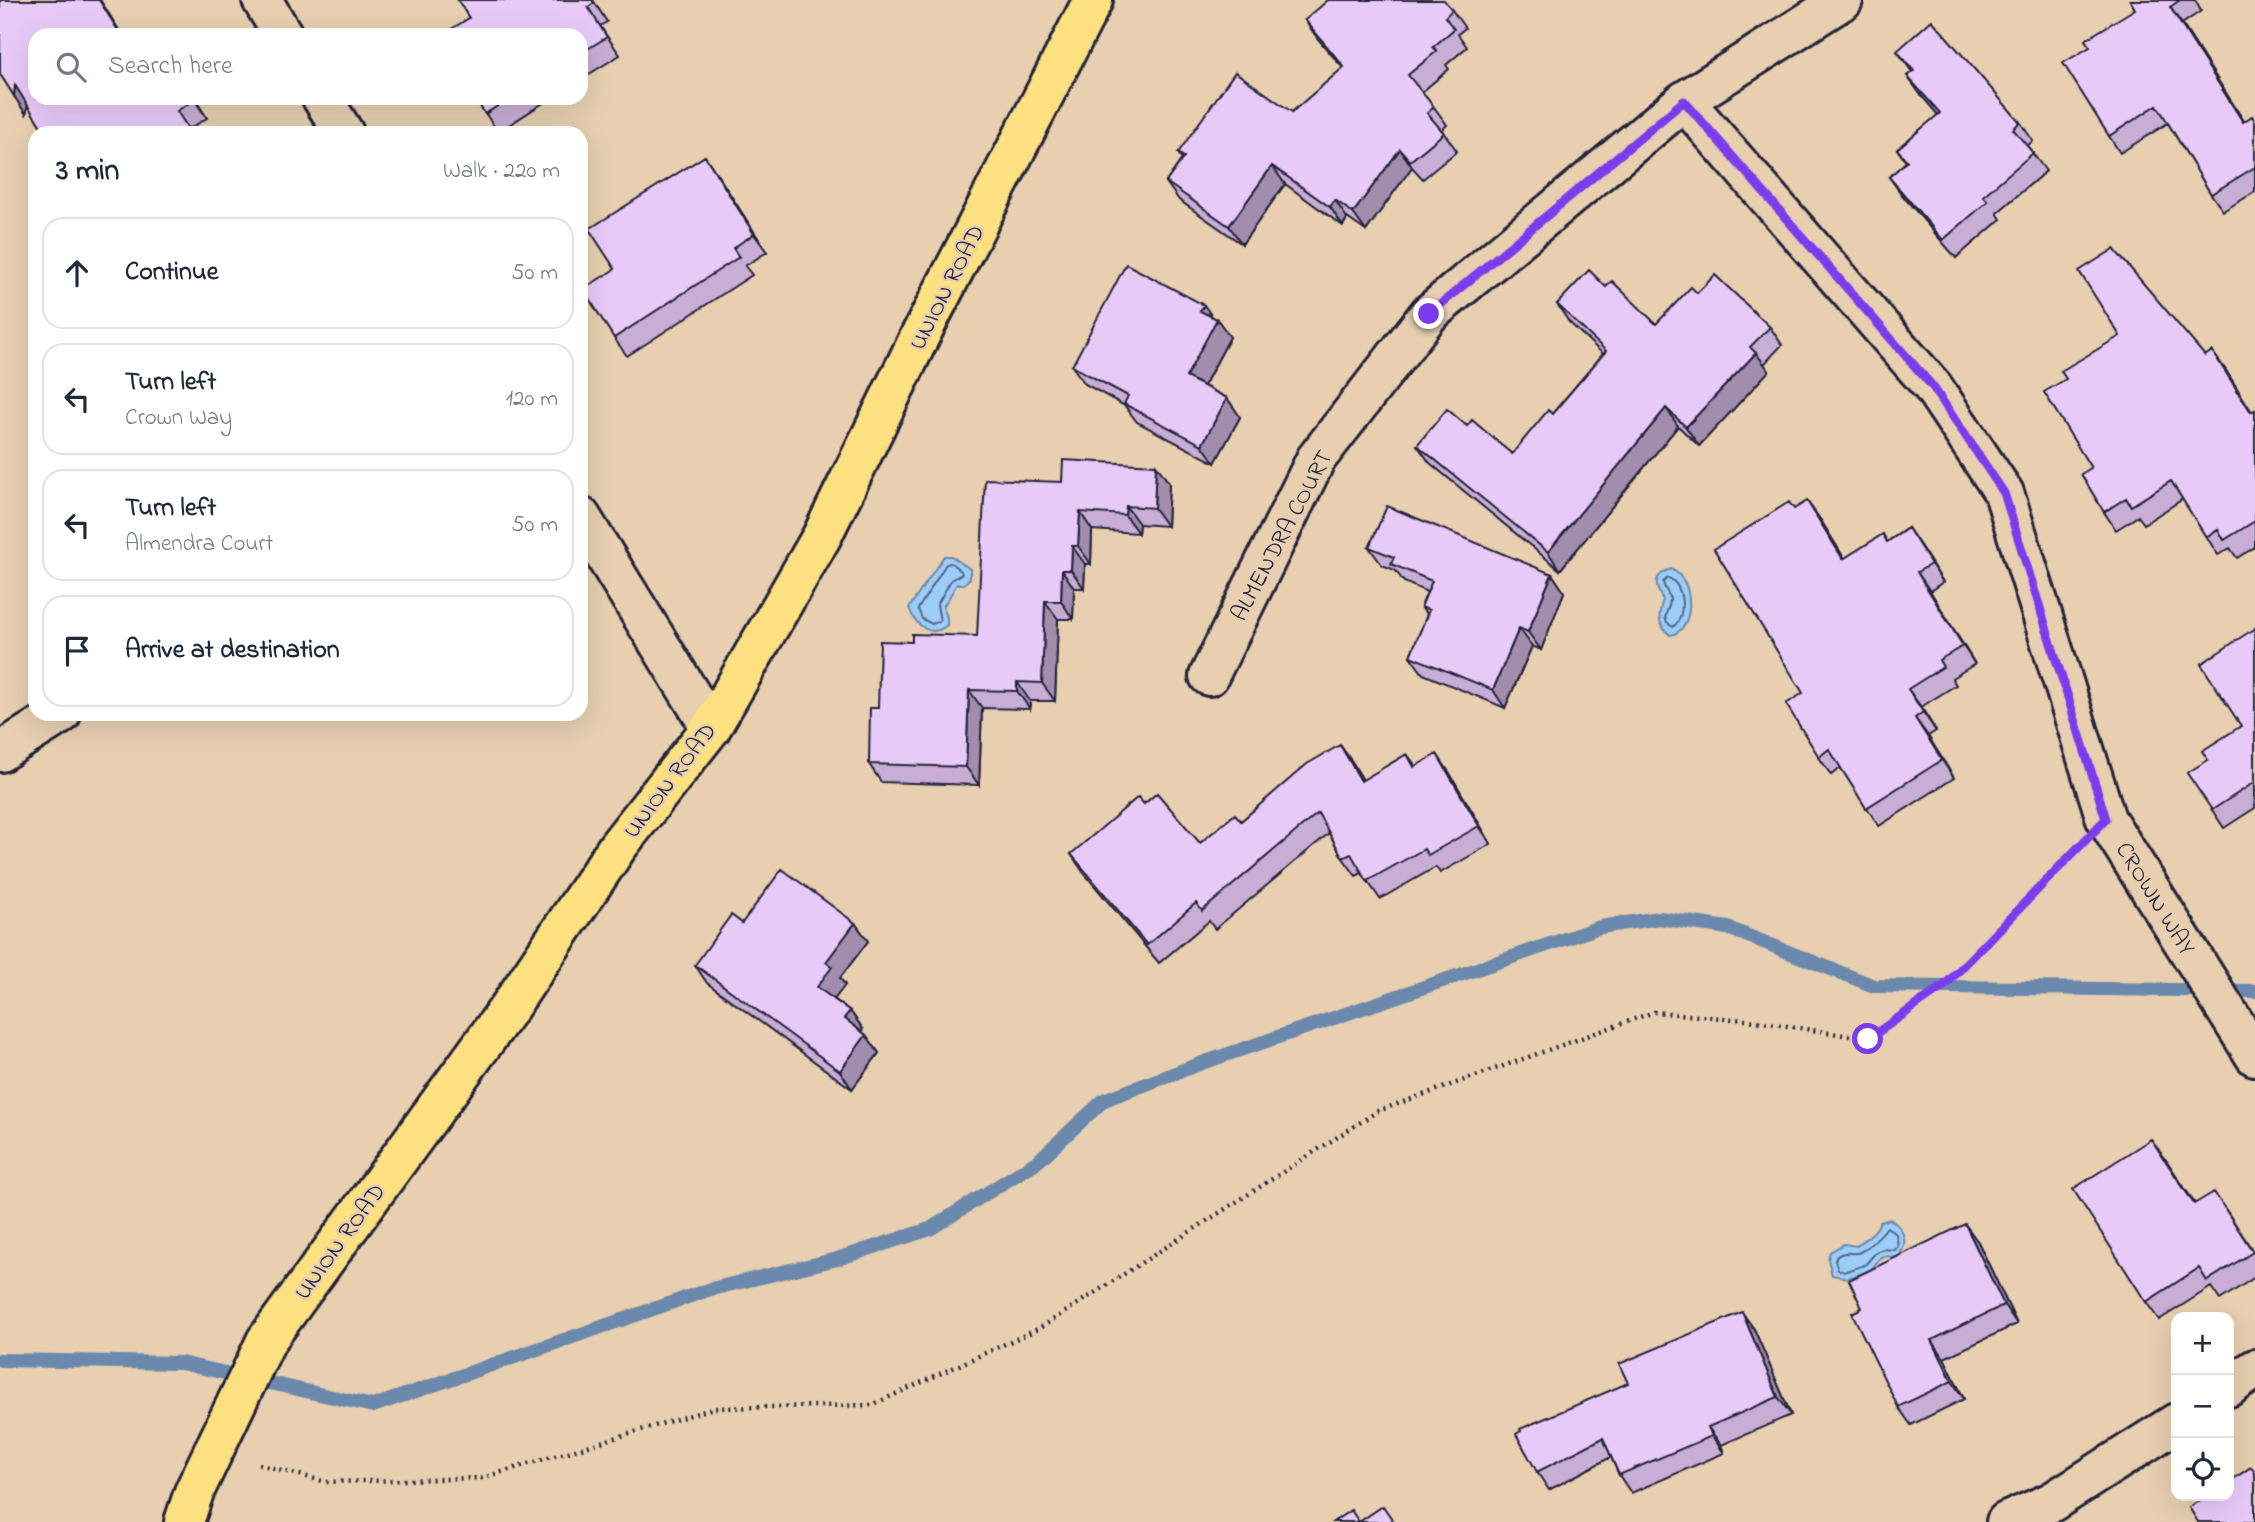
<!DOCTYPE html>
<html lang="en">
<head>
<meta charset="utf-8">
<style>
  :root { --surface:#fff; --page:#f2f2f3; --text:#1f2937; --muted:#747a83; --line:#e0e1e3 }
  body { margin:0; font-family:"Indie Flower",sans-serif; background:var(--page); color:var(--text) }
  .controls { position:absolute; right:21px; bottom:21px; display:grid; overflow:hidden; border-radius:14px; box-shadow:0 7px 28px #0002 }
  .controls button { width:63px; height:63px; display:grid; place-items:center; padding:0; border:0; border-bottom:2px solid var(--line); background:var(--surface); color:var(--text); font:35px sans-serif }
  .stop { position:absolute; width:21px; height:21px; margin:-16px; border:5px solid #7c3aed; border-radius:50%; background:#fff }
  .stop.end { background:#7c3aed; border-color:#fff; box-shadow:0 2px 7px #0008 }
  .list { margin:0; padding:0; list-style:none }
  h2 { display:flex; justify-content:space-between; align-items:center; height:91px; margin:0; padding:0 28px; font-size:30px }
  h2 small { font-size:23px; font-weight:400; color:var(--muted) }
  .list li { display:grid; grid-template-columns:46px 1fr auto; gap:21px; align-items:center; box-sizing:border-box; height:112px; margin:0 14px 14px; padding:0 14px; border:2px solid var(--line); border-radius:21px }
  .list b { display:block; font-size:26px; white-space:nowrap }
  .list p { margin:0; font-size:23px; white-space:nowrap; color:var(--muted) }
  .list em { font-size:23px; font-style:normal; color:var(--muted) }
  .icon { flex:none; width:38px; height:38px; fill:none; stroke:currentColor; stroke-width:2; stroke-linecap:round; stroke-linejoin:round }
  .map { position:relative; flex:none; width:2255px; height:1522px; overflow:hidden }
  .search { position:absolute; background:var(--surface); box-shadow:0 7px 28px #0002; left:28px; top:28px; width:560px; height:77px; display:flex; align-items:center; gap:18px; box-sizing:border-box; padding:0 24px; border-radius:21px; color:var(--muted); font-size:26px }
  .panel { position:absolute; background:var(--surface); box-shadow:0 7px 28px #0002; left:28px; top:126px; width:560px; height:595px; border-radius:21px }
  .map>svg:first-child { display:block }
  .water { fill:#9ccdf8; stroke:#6b89ac; stroke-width:2 }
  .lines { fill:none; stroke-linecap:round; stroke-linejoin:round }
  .shore { stroke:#536687; stroke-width:2 }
  .stream { stroke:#6b89ac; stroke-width:14 }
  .minor-casing { stroke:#22223b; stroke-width:44 }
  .major-casing { stroke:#22223b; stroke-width:44 }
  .path { stroke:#22223b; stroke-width:4.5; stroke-dasharray:2 5; stroke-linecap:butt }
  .minor { stroke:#e7cfb0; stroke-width:38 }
  .major { stroke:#fde080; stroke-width:38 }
  .wall { fill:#c8aed5; stroke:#22223b; stroke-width:2 }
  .shaded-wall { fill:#a28dae; stroke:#22223b; stroke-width:2 }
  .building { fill:#e8caf8; stroke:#22223b; stroke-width:2 }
  .route { stroke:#7c3aed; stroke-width:9 }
  .labels { text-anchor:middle; stroke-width:5; stroke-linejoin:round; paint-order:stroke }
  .street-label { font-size:24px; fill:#22223b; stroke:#e7cfb0 }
</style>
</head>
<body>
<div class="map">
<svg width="2255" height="1522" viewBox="0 0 2255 1522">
  <rect width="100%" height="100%" fill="#e7cfb0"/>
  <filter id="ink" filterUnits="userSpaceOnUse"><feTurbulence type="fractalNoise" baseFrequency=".0143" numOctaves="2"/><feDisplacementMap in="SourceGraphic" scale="14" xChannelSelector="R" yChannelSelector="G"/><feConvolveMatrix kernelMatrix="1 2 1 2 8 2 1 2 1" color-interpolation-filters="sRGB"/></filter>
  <g filter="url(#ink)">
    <!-- water -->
    <path class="water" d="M944 556H951L970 569V578L964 584H957L943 607 947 617V625C931 639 916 626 909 608Z
      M1671 569C1674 571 1678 573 1680 576 1694 590 1693 632 1670 635 1657 624 1658 615 1663 600 1654 585 1653 575 1671 569Z
      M1890 1219C1905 1229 1909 1243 1898 1258L1886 1256 1881 1257 1870 1271 1848 1278 1832 1275 1828 1259 1830 1252 1844 1244 1857 1246C1866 1237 1875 1234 1880 1222Z"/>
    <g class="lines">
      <!-- shore -->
      <path class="shore" d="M951 563 961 571 962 574 951 580 937 605 940 621 932 624 922 619 918 609 946 564Z
        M1668 578C1684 583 1687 617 1673 627 1657 618 1671 611 1670 599 1669 593 1664 589 1663 582Z
        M1887 1227 1896 1234 1898 1246 1895 1250 1883 1249 1876 1252 1865 1265 1846 1271 1838 1270 1835 1260 1837 1256C1848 1249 1852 1256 1860 1252 1868 1248 1882 1234 1887 1227Z"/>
      <!-- stream -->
      <path class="stream" d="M0 1360 181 1363 373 1406 711 1289 837 1259 930 1229 1038 1161 1104 1100 1202 1063 1600 927 1659 918 1728 928 1874 986 2255 991"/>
      <!-- minor casing -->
      <g class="minor-casing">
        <path id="minor" d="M262 0 283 35
          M322 98 344 133
          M1684 101 1933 387 2004 493 2106 819 2255 1056
          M581 517 711 728
          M1209 676 1316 459 1429 314 1684 101 1843 0
          M0 752 61 714
          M2229 1387 2255 1369
          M2006 1522 2052 1502 2176 1423"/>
      </g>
      <!-- major casing -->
      <g class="major-casing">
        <path id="major" d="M184 1522 194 1492 266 1341 511 1005 618 846 711 728 822 536 920 336 1093 0"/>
      </g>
      <!-- path -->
      <path class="path" d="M259 1464 326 1482 482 1478 714 1408 872 1405 1040 1328 1378 1111 1654 1012 1756 1021 1868 1039 1944 986 2074 852"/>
      <!-- minor -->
      <use href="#minor" class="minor"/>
      <!-- major -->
      <use href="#major" class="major"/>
    </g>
    <!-- wall -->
    <path class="wall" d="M0 0H100L122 35H35V98H194L207 118 189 129 192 133H45L28 105 26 114 0 74Z
      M458 0H593L607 22 600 26 620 55 581 79V35L469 18Z
      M2130 0H2195L2201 11 2182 24 2244 121H2255V192L2223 211 2211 194 2168 123 2120 153 2109 136 2090 47 2135 9Z
      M1452 10 1465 28 1458 34 1467 47 1446 65 1449 69 1422 92 1434 107 1447 125 1442 130 1457 151 1423 179 1412 167 1366 231 1347 218 1343 226 1285 184 1242 244 1179 200 1166 182 1182 159 1178 153 1292 112 1343 68 1317 38 1305 20Z
      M1897 51 2020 122 2033 141 2027 146 2046 171 1997 213 2001 219 1956 258 1902 195 1889 177 1906 162 1897 149 1938 115 1920 94 1907 76 1912 72Z
      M475 98H551L498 132Z
      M717 174 767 252 745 266 752 275 627 356 614 338 615 269Z
      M1606 287 1656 324 1697 293 1770 327 1782 345 1764 364 1769 371 1699 446 1678 426 1560 570 1430 463 1417 445 1467 426 1512 454 1552 414 1603 354 1569 322 1557 304Z
      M1212 317 1230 337 1204 386 1227 398 1240 417 1215 463 1137 422 1125 406 1085 384 1072 366Z
      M2205 356 2225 369 2252 412 2255 410V547L2237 558 2230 548 2218 555 2183 499 2144 524 2138 516 2116 530 2104 512 2066 379Z
      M1156 465 1169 483 1167 526 1139 524 1138 533 1092 530 1091 564H1085L1084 588H1074L1073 619H1058L1055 701H1030V709L982 708 979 785 881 782 869 764 878 708 912 642 977 636 1062 482Z
      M1794 509 1820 519 1844 559 1888 541 1908 528 1943 582 1930 591 1975 664 1952 678 1956 685 1921 707 1936 731 1928 736 1954 778 1879 826 1841 768 1831 775 1819 757 1803 693Z
      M1369 547 1552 574 1564 592 1541 650 1532 646 1505 708 1423 674 1410 656 1427 615 1421 607 1427 592 1404 582 1395 570 1382 565Z
      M2255 628V808L2224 828 2212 810 2208 760 2241 726Z
      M1340 745 1363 780 1407 754 1416 766 1449 772 1491 844 1440 873 1436 867 1380 899 1362 873 1356 876 1343 858 1329 833 1215 929 1209 921 1159 963 1083 872 1071 854 1144 804 1200 843 1241 821Z
      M742 923H855L868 941 840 978 845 985 834 999 850 1011 863 1029 861 1031 866 1035 879 1053 852 1089 707 983 695 965Z
      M2164 1157 2195 1204 2226 1210 2255 1254V1277L2220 1300 2211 1287 2159 1320 2146 1302Z
      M1978 1242 2017 1324 1944 1358 1964 1399 1911 1425 1898 1407Z
      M1754 1329 1791 1415 1721 1445 1724 1453 1631 1493 1619 1475 1611 1457 1549 1490 1537 1472Z"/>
    <!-- shaded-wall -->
    <path class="shaded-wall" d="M99 0H100L122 35H121Z
      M2170 7 2182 24 2255 139 2243 122Z
      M15 85 28 103 26 114 14 96Z
      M193 98H194L207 118Z
      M1400 149 1412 167 1366 231 1353 213Z
      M705 156 717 174 767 252 754 234Z
      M1272 166 1285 184 1242 244 1229 226Z
      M1335 200 1347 218 1343 226 1330 207Z
      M1204 305 1216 322 1217 319 1230 337 1199 395 1186 377 1200 311Z
      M2212 351 2225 369 2255 419Z
      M1756 353 1769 371 1699 446 1686 427Z
      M1227 398 1240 417 1215 463 1202 445Z
      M1666 408 1678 426 1560 570 1548 552Z
      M1156 465 1169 483 1167 526 1154 508Z
      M1807 501 1820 519 1856 577 1843 559Z
      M1126 506 1139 524 1138 533 1125 515Z
      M1080 512 1092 530 1091 564 1078 546Z
      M1908 528 1921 547 1943 582 1931 564Z
      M1072 546 1085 564 1084 588 1071 570Z
      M1062 570 1074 588 1073 619 1061 601Z
      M1917 572 1930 591 1975 664 1963 646Z
      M1552 574 1564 592 1541 650 1528 632Z
      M1045 601 1058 619 1055 701 1042 683Z
      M1519 628 1532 646 1505 708 1493 690Z
      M1017 682 1030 701V709L1017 691Z
      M1908 689 1921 707 1936 731 1923 712Z
      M969 690 982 708 979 785 966 767Z
      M1915 718 1928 736 1954 778 1942 760Z
      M1340 745 1353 763 1374 799 1361 781Z
      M1437 754 1449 772 1491 844 1479 826Z
      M855 923 868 941 840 978 845 985 830 1005 817 987 826 962Z
      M850 1011 863 1029 857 1037 844 1018Z
      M866 1035 879 1053 852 1089 840 1071Z
      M2151 1139 2164 1157 2207 1222 2194 1204Z
      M1965 1224 1978 1242 2017 1324 2004 1305Z
      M1742 1312 1754 1329 1791 1415 1778 1397Z
      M1932 1340 1944 1358 1964 1399 1952 1381Z
      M1708 1427 1721 1445 1724 1453 1712 1436Z"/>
    <!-- building -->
    <path class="building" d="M0 0H99L121 35H35V98H193L194 100 177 111 191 133H45L15 85 14 96 0 74Z
      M458 0H592L594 3 588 7 607 37 581 53V35H442L469 18Z
      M1328 0H1444L1452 10 1445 17 1454 29 1433 47 1437 51 1408 75 1434 107 1427 113 1444 133 1410 161 1400 149 1353 213 1335 200 1330 207 1272 166 1229 226 1166 182 1184 157 1178 153 1235 72 1292 112 1344 67 1305 20Z
      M2130 0H2180L2170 7 2243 122 2252 116 2255 121V167L2211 194 2157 105 2109 136 2063 63 2090 47 2085 40 2135 9Z
      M1932 20 2020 122 2013 129 2033 153 1983 196 1988 201 1943 240 1889 177 1907 161 1897 149 1940 113 1907 76 1914 71 1897 51Z
      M475 98H510L485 114Z
      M705 156 754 234 733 248 739 257 614 338 583 289 615 269 589 229Z
      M2114 249 2205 356 2212 351 2251 412 2255 410V521L2224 540 2218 529 2206 537 2171 481 2131 506 2126 498 2104 512 2081 474 2091 468 2044 392 2066 379 2061 371 2120 336 2079 271Z
      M1126 264 1204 305 1200 311 1217 319 1186 377 1227 398 1202 445 1124 404 1128 396 1072 366Z
      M1589 270 1606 287 1612 281 1656 324 1691 287 1697 293 1715 275 1770 327 1750 347 1756 353 1686 427 1666 408 1548 552 1417 445 1447 409 1467 426 1472 420 1512 454 1548 410 1552 414 1606 351 1557 304Z
      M1063 460 1156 465 1154 508 1126 506 1125 515 1080 512 1078 546H1072L1071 570H1062L1061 601H1045L1042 683 1017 682V691L969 690 966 767 869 764 870 708H878L880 641 912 642V634L977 636 985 479 1062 482Z
      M1807 501 1843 559 1883 534 1887 542 1908 528 1931 564 1917 572 1963 646 1939 660 1943 667 1908 689 1923 712 1915 718 1942 760 1866 808 1829 749 1819 757 1786 704 1803 693 1714 549 1789 502 1794 509Z
      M1387 506 1552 574 1528 632 1519 628 1493 690 1410 656 1429 610 1421 607 1432 581 1391 564 1394 557 1369 547Z
      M2255 628V782L2212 810 2187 773 2208 760 2202 751 2241 726 2201 664Z
      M1340 745 1361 781 1407 754 1414 767 1437 754 1479 826 1428 855 1424 849 1367 881 1351 854 1343 858 1318 813 1202 911 1196 903 1147 945 1071 854 1138 797 1144 804 1157 793 1200 843 1235 814 1241 821 1307 764Z
      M782 869 855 923 826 962 832 967 817 987 850 1011 844 1018 866 1035 840 1071 695 965 731 915 742 923Z
      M2151 1139 2194 1204 2214 1192 2253 1252 2207 1281 2199 1268 2146 1302 2073 1189Z
      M1965 1224 2004 1305 1932 1340 1952 1381 1898 1407 1852 1313 1862 1308 1849 1280Z
      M1742 1312 1778 1397 1708 1427 1712 1436 1619 1475 1603 1438 1537 1472 1516 1434 1521 1431 1520 1429 1628 1383 1619 1364Z
      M2251 1467 2255 1473V1522H2198L2189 1507 2207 1496H2229V1482Z
      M1383 1506 1394 1522H1359Z
      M1351 1510 1359 1522H1333Z"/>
  </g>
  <g class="lines" filter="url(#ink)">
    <!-- route -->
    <path class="route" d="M1429 314 1684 101 1933 387 2004 493 2106 819 1944 986 1868 1039"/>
  </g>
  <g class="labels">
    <!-- street labels -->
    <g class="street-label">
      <text transform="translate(946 287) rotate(-63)" y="8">UNION ROAD</text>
      <text transform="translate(1281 535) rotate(-62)" y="8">ALMENDRA COURT</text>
      <text transform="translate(669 780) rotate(-53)" y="8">UNION ROAD</text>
      <text transform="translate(2156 898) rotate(58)" y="8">CROWN WAY</text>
      <text transform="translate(339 1241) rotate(-54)" y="8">UNION ROAD</text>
    </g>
  </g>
</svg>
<div class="controls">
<button>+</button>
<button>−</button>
<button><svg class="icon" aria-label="locate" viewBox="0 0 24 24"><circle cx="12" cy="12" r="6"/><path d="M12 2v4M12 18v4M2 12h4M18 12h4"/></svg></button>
</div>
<div class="stop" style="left:1868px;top:1039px"></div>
<div class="stop end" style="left:1429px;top:314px"></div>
<div class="search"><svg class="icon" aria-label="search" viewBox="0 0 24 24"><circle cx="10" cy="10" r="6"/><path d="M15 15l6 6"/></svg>Search here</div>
<section class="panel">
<h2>3 min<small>Walk · 220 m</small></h2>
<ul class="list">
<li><svg class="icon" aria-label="ahead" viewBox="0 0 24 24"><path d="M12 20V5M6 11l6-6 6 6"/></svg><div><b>Continue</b></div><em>50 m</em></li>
<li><svg class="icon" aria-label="left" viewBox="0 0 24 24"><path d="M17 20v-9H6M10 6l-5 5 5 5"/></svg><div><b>Turn left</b><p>Crown Way</p></div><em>120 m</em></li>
<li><svg class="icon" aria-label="left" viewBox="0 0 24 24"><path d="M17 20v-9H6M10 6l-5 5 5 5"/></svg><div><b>Turn left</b><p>Almendra Court</p></div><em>50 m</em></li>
<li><svg class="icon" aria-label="arrive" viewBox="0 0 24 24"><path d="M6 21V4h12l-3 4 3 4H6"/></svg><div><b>Arrive at destination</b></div></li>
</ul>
</section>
</div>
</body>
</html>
